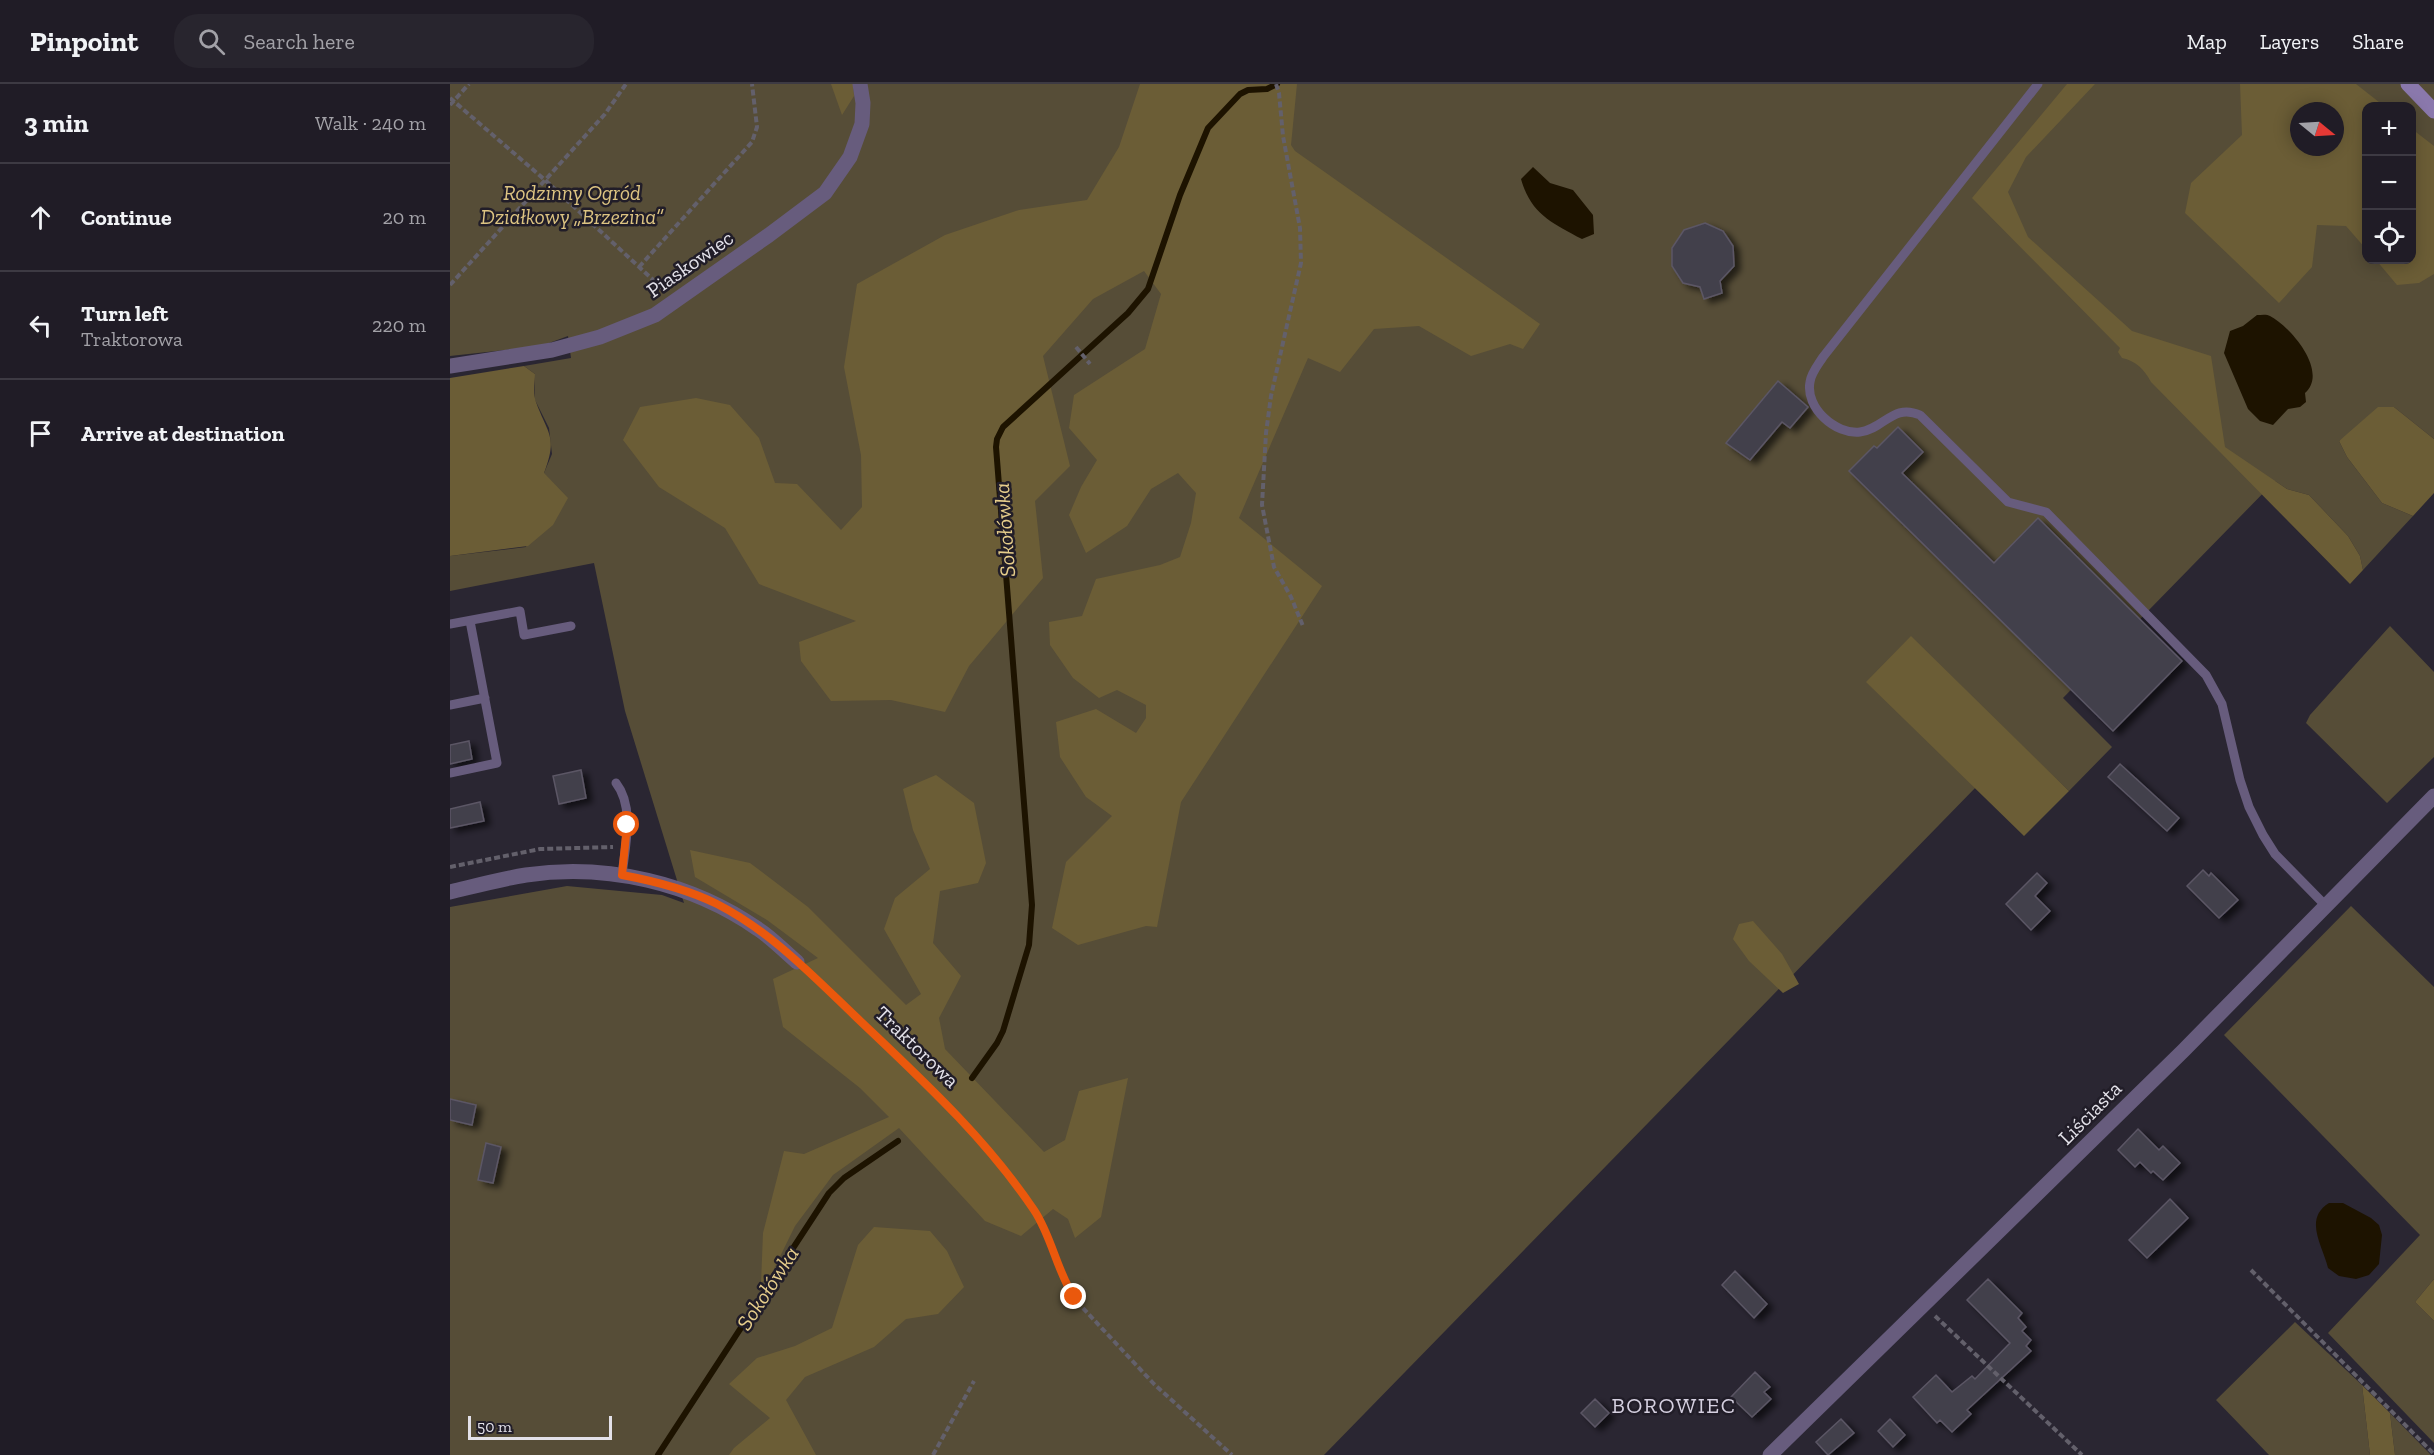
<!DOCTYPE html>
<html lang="en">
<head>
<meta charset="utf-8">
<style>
  :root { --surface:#201c26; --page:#28252e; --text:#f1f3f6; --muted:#a2a1a7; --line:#3d3a43 }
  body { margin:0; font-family:"Zilla Slab",serif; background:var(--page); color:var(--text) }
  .controls { position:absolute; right:18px; top:18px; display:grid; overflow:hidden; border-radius:12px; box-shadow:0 3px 15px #0003 }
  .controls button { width:54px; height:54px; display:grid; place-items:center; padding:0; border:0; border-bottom:2px solid var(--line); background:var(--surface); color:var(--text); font:30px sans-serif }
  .compass { position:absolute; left:1840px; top:18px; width:54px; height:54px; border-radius:50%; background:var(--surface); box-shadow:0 3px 15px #0003; rotate:108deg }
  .scale { position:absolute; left:18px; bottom:15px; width:144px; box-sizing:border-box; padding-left:6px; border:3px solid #e3e1e9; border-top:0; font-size:16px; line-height:21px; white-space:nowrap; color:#e3e1e9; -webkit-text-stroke:4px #211d28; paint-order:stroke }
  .stop { position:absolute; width:18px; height:18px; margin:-14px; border:4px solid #ea580c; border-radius:50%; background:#fff }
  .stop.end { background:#ea580c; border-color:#fff; box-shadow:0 2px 6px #0008 }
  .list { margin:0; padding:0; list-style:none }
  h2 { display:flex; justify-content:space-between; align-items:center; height:78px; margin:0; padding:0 24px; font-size:26px }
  h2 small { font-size:20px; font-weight:400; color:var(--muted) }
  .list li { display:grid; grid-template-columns:39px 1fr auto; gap:18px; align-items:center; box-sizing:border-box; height:108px; padding:0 24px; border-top:2px solid var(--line) }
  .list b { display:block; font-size:22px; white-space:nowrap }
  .list p { margin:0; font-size:20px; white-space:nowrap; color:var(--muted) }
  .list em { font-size:20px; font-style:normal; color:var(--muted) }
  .icon { flex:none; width:33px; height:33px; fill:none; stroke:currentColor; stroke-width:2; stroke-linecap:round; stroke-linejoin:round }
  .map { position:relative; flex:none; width:1984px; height:1371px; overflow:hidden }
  header { display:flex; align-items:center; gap:36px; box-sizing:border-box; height:84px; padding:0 30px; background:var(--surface); border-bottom:2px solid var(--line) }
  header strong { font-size:28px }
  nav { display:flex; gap:33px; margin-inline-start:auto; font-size:21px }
  .search { width:420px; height:54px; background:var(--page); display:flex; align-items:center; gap:15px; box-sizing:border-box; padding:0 21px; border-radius:24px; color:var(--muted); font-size:22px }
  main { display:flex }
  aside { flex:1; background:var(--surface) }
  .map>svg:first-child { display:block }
  .green { fill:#564d37; fill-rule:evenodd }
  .forest { fill:#6b5d36; fill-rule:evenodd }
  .water { fill:#1d1300 }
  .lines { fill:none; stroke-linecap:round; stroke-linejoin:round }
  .stream { stroke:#1d1300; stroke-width:6 }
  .building { fill:#433f4c; stroke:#5b5765; stroke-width:1.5; filter:url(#shadow) }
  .path { stroke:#63606b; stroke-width:4; stroke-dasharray:6 3; stroke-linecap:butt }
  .service { stroke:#675c7d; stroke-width:9 }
  .minor { stroke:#675c7d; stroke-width:15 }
  .secondary { stroke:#8a78ac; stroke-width:15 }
  .route { stroke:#ea580c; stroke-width:8 }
  .labels { text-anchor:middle; stroke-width:5; stroke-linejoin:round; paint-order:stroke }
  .park-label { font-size:21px; font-style:italic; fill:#ddc482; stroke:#211d28 }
  .street-label { font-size:21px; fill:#e3e1e9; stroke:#211d28 }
  .water-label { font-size:22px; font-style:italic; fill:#e6cd8b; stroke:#211d28 }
  .neighbourhood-label { font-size:22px; letter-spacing:1.5px; fill:#d5d0e0; stroke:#211d28 }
</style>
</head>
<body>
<header>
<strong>Pinpoint</strong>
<div class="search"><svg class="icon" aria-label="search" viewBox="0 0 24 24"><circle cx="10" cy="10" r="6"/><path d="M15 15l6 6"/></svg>Search here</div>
<nav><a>Map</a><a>Layers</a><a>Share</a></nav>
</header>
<main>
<aside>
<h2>3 min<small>Walk · 240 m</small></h2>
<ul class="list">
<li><svg class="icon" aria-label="ahead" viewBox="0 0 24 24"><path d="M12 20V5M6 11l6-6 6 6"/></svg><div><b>Continue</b></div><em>20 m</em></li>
<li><svg class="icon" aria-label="left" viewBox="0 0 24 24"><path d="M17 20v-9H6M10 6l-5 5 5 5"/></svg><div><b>Turn left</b><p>Traktorowa</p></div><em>220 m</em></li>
<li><svg class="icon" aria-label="arrive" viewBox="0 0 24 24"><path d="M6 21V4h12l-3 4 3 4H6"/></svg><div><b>Arrive at destination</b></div></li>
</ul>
</aside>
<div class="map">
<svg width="1984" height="1371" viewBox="0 0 1984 1371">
  <defs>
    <filter id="shadow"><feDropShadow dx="6" dy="4" stdDeviation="3" flood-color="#0009"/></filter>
  </defs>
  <rect width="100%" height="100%" fill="#2a2632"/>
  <!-- green -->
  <path class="green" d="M0 0H1984V355L1944 323 1889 357 1897 373 1932 419 1963 432 1913 486 1910 472 1898 452 1859 411 1837 405 1825 397 1613 614 1662 663 1619 707 1569 659 874 1371H0V823L117 802 212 811 234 819 175 627 144 479 0 507V472L76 463 94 389 102 370 99 344 85 316V290L74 282 121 274 118 252 91 262 0 272ZM1916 22H1962V176H1916ZM1849 27H1885V63H1849Z
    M1940 542 1984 588V673L1937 719 1856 639 1860 631Z
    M1901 822 1984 903V1195L1965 1218 1984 1237V1359L1878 1249 1970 1151 1774 951Z
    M1845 1238 1912 1301 1920 1371H1819L1766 1316Z
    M1940 1329 1981 1371H1945Z"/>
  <!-- forest -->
  <path class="forest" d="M381 0H403L404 12 392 31Z
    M690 0H847L841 61 845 67 1090 240 1073 265 1060 260 1021 272 969 242 924 245 890 288 858 274 789 434 872 502 731 718 707 843 696 842 628 861 602 844 616 778 662 732 636 713 610 673 606 638 646 625 686 649 696 634V621L667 606 649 614 623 594 600 561 599 538 632 532 646 495 710 481 730 473 741 439 746 409 728 389 701 405 677 442 636 469 619 431 631 403 647 376 619 344 624 311 695 265 711 210 694 187 643 215 593 272 620 382 585 417 593 494 519 582 495 628 441 616 381 617 351 577 349 558 406 537 309 500 275 444 209 403 173 356 190 323 246 314 280 321 309 354 325 399 347 400 391 446 412 423 411 371 394 283 407 200 495 151 569 126 637 116 669 63Z
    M1617 0H1645L1576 73 1558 108 1578 153 1682 247 1761 272 1775 363 1837 405 1859 411 1898 452 1910 472 1913 486 1900 500 1701 298C1694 285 1686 277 1672 274L1668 268 1670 264 1522 114Z
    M1790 0H1906L1934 22H1916V165L1896 142 1867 141 1862 183 1829 219 1735 129 1741 99 1792 51ZM1849 27H1885V63H1849Z
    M1962 45 1984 62V190L1969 199 1947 201 1926 176H1962Z
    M74 282 85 290C85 298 83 310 86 318 98 351 108 352 94 389L118 414 103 441 78 462 0 472V294Z
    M1928 323H1944L1984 355V409L1963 432 1932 419 1897 373 1889 357Z
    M1461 552 1619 707 1574 752 1416 598Z
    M486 691 524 719 536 779 528 799 490 807 483 859 511 892 489 934 495 965 594 1068 615 1056 629 1007 678 994 651 1133 625 1154 618 1135 603 1125 571 1152 535 1137 449 1044 383 1091 345 1142 321 1191 311 1199 313 1149 334 1067 354 1070 439 1033 410 1004 333 943 323 895 368 874 317 836 245 793 240 766 300 779 358 823 456 921 471 910 434 845 445 814 480 785 463 746 453 705Z
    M1303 837 1332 870 1349 900 1333 909 1299 877 1283 855 1289 840Z
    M424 1143 480 1147 497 1167 514 1203 488 1230 456 1235 424 1263 355 1293 336 1316 366 1371H279L284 1364 320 1334 279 1300 307 1274 345 1262 382 1244 408 1161Z
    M1984 1195V1237L1965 1218Z
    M1912 1301 1940 1329 1945 1371H1920Z"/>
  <!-- water -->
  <path class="water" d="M1083 83 1100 99 1123 106 1143 131 1144 150 1132 155C1102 139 1081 130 1071 95Z
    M1807 231C1811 231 1817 230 1820 232 1841 243 1879 288 1855 309L1856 318 1850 323 1838 325 1823 341 1810 337 1798 325 1774 269 1780 247 1793 242Z
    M1879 1119H1893L1921 1134 1929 1141 1932 1151 1929 1180 1919 1191 1906 1195 1889 1192 1878 1184C1873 1162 1853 1135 1879 1119Z"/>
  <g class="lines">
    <!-- stream -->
    <path class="stream" d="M522 994 547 959 553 947 579 861 582 821 546 363 547 355 553 343 678 229 698 205 730 111 758 44 790 10 798 6 817 5 827 0
      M208 1371 379 1109 394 1094 448 1057"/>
  </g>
  <!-- building -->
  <path class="building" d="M1255 139 1273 147 1283 162 1284 182 1270 197 1272 209 1254 215 1250 203 1233 199 1222 182V164L1234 146Z
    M1328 297 1358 323 1340 344 1332 338 1300 376 1276 359Z
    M1448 343 1473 368 1452 389 1544 479 1588 434 1732 577 1663 647 1399 387 1424 362 1427 364Z
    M19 657 22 675 0 680V661Z
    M1670 680 1729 734 1717 747 1658 693Z
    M131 686 136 714 109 720 103 692Z
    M30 718 34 737 0 744V725Z
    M1753 786 1759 792 1761 789 1788 816 1769 834 1737 802Z
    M1587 789 1597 799 1585 812 1600 827 1581 846 1556 820Z
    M0 1015 26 1021 22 1041 0 1036Z
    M1688 1045 1709 1066 1713 1062 1730 1079 1713 1096 1703 1087 1701 1089 1690 1078 1685 1083 1668 1066Z
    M36 1059 51 1063 43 1099 28 1096Z
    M1720 1115 1738 1134 1697 1174 1679 1156Z
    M1285 1187 1317 1220 1304 1234 1272 1201Z
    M1538 1195 1572 1229 1568 1234 1576 1243 1572 1247 1581 1256 1576 1262 1581 1267 1517 1326 1521 1330 1502 1348 1490 1336 1487 1339 1463 1313 1486 1291 1502 1308 1522 1292 1525 1295 1560 1259 1517 1216Z
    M1305 1288 1320 1303 1314 1308 1321 1315 1302 1333 1281 1313Z
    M1145 1315 1159 1329 1145 1343 1131 1329Z
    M1391 1335 1404 1349 1378 1371 1366 1358Z
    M1440 1335 1455 1351 1443 1363 1428 1347Z"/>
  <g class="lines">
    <!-- path -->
    <path class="path" d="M826 0 829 9 833 52 850 144 851 179 821 312 816 349 812 421 824 483 841 513 853 542
      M0 14 95 96 214 206
      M0 21 19 0
      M189 183 302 58 307 43 302 0
      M0 201 155 30 176 0
      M626 263 640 280
      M0 783 90 765 163 763
      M357 887 506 1028 568 1103 586 1129 597 1149 613 1196 631 1222 704 1300 782 1371
      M1801 1186 1984 1370
      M1485 1232 1632 1371
      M483 1371 524 1297"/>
    <!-- service -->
    <path class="service" d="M1588 0 1373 273C1368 281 1361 289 1360 298 1355 324 1386 351 1410 348 1434 345 1443 319 1470 331L1558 418 1596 428 1756 591 1772 620 1790 696 1799 723 1813 751 1825 770 1875 821
      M0 540 70 527 74 551 121 542
      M0 621 35 614
      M0 689 47 679 20 537
      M166 699C185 723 175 763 172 791"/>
    <!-- minor -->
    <path class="minor" d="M0 282 102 266 150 253 205 231 319 151 375 109 400 73 412 40 413 19 410 0
      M0 808C25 802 51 795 76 791 157 779 242 799 308 845 322 854 334 867 347 878
      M1320 1371 1733 967 1984 712"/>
    <!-- secondary -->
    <path class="secondary" d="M1958 0 1984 27"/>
  </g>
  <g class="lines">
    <!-- route -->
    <path class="route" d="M177 741 172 791C204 797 237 805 267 820 320 847 362 891 405 932 469 993 534 1052 584 1126 602 1153 606 1185 624 1213"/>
  </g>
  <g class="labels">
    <!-- park labels -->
    <g class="park-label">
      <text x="122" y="116">Rodzinny Ogród<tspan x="122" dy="24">Działkowy „Brzezina”</tspan></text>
    </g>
    <!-- street labels -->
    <g class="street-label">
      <text transform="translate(240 180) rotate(-35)" y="7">Piaskowiec</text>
      <text transform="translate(467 963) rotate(44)" y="7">Traktorowa</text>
      <text transform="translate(1640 1029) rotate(-45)" y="7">Liściasta</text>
    </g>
    <!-- water labels -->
    <g class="water-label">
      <text transform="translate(554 446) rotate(-94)" y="8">Sokołówka</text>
      <text transform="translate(317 1204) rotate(-57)" y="8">Sokołówka</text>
    </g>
    <!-- neighbourhood labels -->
    <g class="neighbourhood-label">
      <text x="1224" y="1329">BOROWIEC</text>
    </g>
  </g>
</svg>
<div class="controls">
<button>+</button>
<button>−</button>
<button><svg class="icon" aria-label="locate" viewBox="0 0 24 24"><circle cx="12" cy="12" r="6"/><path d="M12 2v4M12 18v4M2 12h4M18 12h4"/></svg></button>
</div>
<svg class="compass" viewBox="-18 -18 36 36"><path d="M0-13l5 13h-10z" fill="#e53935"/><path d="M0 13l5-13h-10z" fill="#a2a1a7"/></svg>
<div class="scale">50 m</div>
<div class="stop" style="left:177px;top:741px"></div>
<div class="stop end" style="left:624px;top:1213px"></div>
</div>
</main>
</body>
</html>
